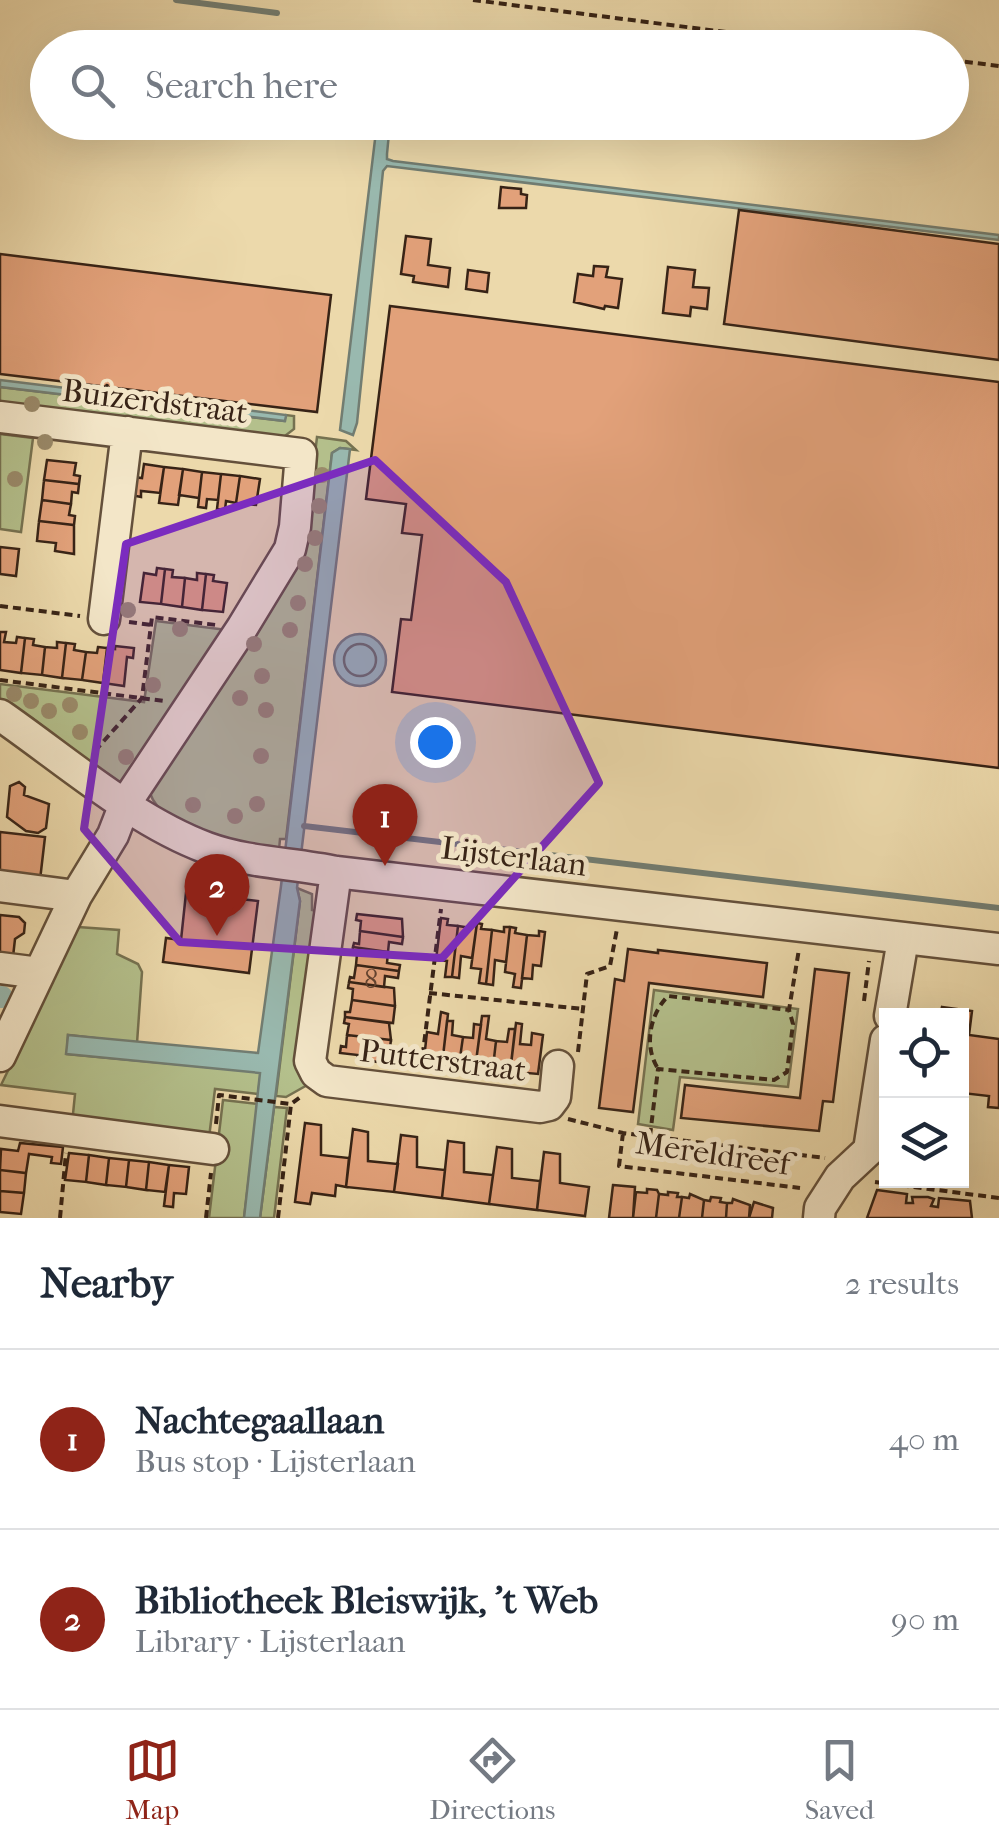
<!DOCTYPE html>
<html lang="en">
<head>
<meta charset="utf-8">
<style>
  :root { --surface:#fff; --page:#f6f6f7; --text:#1f2937; --muted:#747a83; --line:#e0e1e3; --accent:#8f2418 }
  body { margin:0; font-family:"IM FELL French Canon",serif; background:var(--page); color:var(--text) }
  .controls { position:absolute; right:30px; bottom:30px; display:grid; overflow:hidden; border-radius:0px; box-shadow:0 10px 40px #0002 }
  .controls button { width:90px; height:90px; display:grid; place-items:center; padding:0; border:0; border-bottom:2px solid var(--line); background:var(--surface); color:var(--text); font:50px sans-serif }
  .you { position:absolute; left:435px; top:742px; width:35px; height:35px; margin:-25px; border:8px solid #fff; border-radius:50%; background:#1a73e8; box-shadow:0 0 0 15px #1a73e833 }
  .badge { display:grid; place-items:center; width:65px; height:65px; border-radius:50%; background:var(--accent); color:#fff; font-size:32px; font-weight:700 }
  .pin { position:absolute; translate:-50% -82px; filter:drop-shadow(0 2px 5px #0008) }
  .pin::after { content:''; position:absolute; top:52px; width:35px; height:30px; background:inherit; clip-path:polygon(0 0,100% 0,50% 100%) }
  .list { margin:0; padding:0; list-style:none }
  h2 { display:flex; justify-content:space-between; align-items:center; height:130px; margin:0; padding:0 40px; font-size:42px }
  h2 small { font-size:32px; font-weight:400; color:var(--muted) }
  .list li { display:grid; grid-template-columns:65px 1fr auto; gap:30px; align-items:center; box-sizing:border-box; height:180px; padding:0 40px; border-top:2px solid var(--line) }
  .list b { display:block; font-size:38px; white-space:nowrap }
  .list p { margin:0; font-size:32px; white-space:nowrap; color:var(--muted) }
  .list em { font-size:32px; font-style:normal; color:var(--muted) }
  .icon { flex:none; width:55px; height:55px; fill:none; stroke:currentColor; stroke-width:2; stroke-linecap:round; stroke-linejoin:round }
  .map { position:relative; flex:none; width:999px; height:1218px; overflow:hidden }
  .search { position:absolute; background:var(--surface); box-shadow:0 10px 40px #0002; left:30px; right:30px; top:30px; height:110px; display:flex; align-items:center; gap:25px; box-sizing:border-box; padding:0 35px; border-radius:55px; color:var(--muted); font-size:38px }
  .sheet { height:490px; background:var(--surface) }
  nav { display:flex; justify-content:space-around; align-items:center; box-sizing:border-box; height:140px; border-top:2px solid var(--line); background:var(--surface); font-size:28px; color:var(--muted) }
  nav a { display:grid; justify-items:center; gap:5px }
  nav .on { color:var(--accent) }
  .map>svg:first-child { display:block }
  .green { fill:#b4c08c; stroke:#767251; stroke-width:2.5 }
  .water { fill:#99b9af; stroke:#727d72; stroke-width:2.5 }
  .lines { fill:none; stroke-linecap:round; stroke-linejoin:round }
  .shore { stroke:#686e62; stroke-width:2.5 }
  .stream { stroke:#727d72; stroke-width:6 }
  .canal { stroke:#99b9af; stroke-width:22 }
  .building { fill:#e2a17a; stroke:#372316; stroke-width:2.5 }
  .minor-casing { stroke:#64503b; stroke-width:35 }
  .path { stroke:#372316; stroke-width:4; stroke-dasharray:8 5; stroke-linecap:butt }
  .minor { stroke:#f3e6c8; stroke-width:30 }
  .tree { fill:#9a8a6a }
  .marked { fill:#7b2cbf; fill-opacity:0.2; stroke:#7b2cbf; stroke-width:8; stroke-linejoin:round }
  .labels { text-anchor:middle; stroke-width:10; stroke-linejoin:round; paint-order:stroke }
  .number-label { font-size:28px; fill:#62422f }
  .street-label { font-size:32px; fill:#372316; stroke:#f3e6c8 }
</style>
</head>
<body>
<div class="map">
<svg width="999" height="1218" viewBox="0 0 999 1218">
  <rect width="100%" height="100%" fill="#ecd9ab"/>
  <filter id="stains"><feTurbulence type="fractalNoise" baseFrequency=".002" numOctaves="4"/><feColorMatrix values="0 0 0 0 .2 0 0 0 0 .09 0 0 0 0 .02 0 0 0 .5 -.17"/></filter>
  <radialGradient id="worn" r=".72"><stop offset=".6" stop-color="#630" stop-opacity="0"/><stop offset="1" stop-color="#630" stop-opacity=".3"/></radialGradient>
  <!-- green -->
  <path class="green" d="M0 387 284 421 286 415 294 416V429L281 439 0 408Z
    M0 434 33 438 21 532 0 529Z
    M317 437 346 441 356 450 340 448 332 453 286 839H280L279 850C240 843 156 833 148 786L306 530Z
    M156 621 227 630 123 781 114 782 32 718 0 700V684L144 702Z
    M297 888 312 894V910L321 912 309 1084 286 1097 276 1096 300 901Z
    M78 927 119 930 117 954 138 964 142 972 137 1043 68 1035 67 1054 261 1072 258 1094 215 1089 208 1146 72 1124 75 1094 1 1085Z
    M654 990 798 1009 788 1087 680 1077 673 1130 638 1124Z
    M223 1100 258 1104 244 1218H209Z
    M274 1107 287 1108 274 1218H260Z"/>
  <!-- water -->
  <path class="water" d="M377 123H390L387 154V159L393 161 999 235V240L387 166 383 171 357 423 353 435 340 430Z
    M0 380 286 415V416L285 421 0 387Z
    M340 448 350 449 297 888 300 901 260 1218H244L260 1073 66 1054 68 1035 258 1053 281 886 332 453Z
    M334 660a26 26 0 1 1 52 0a26 26 0 1 1-52 0Z"/>
  <g class="lines">
    <!-- shore -->
    <path class="shore" d="M344 660a16 16 0 1 1 32 0a16 16 0 1 1-32 0Z"/>
    <!-- stream -->
    <path class="stream" d="M176 0 277 13
      M304 826 999 908"/>
    <!-- canal -->
    <path class="canal" d="M0 997H2"/>
  </g>
  <!-- building -->
  <path class="building" d="M501 187 521 189V194L527 195 526 208H499Z
    M739 210 999 244V360L724 324Z
    M406 236 431 239 428 265 450 268 448 287 413 282 414 276 401 274Z
    M0 254 331 295 317 412 0 374Z
    M594 266 608 267 606 277 622 279 618 308 605 306 604 309 574 302 578 274 593 276Z
    M668 267 695 270 693 287 709 288 707 309 691 307 690 316 663 313Z
    M468 270 489 273 487 292 466 289Z
    M390 306 999 382V768L392 692 401 619 411 620 422 535 402 533 406 504 366 499Z
    M47 460 76 463 74 475 80 476 79 484 44 480Z
    M144 464 164 467 160 493 141 491V497L131 495 133 477 142 478Z
    M164 467 183 469 178 505 159 503Z
    M183 469 202 472 199 498 179 495Z
    M202 472 221 474 218 500 207 499 206 508 198 507Z
    M221 474 240 476 236 503 226 501 225 510 217 509Z
    M240 476 260 479 256 505 236 503Z
    M44 480 79 484 78 493 72 492 71 504 42 500Z
    M42 500 71 504 69 515 75 516 74 525 39 521Z
    M39 521 74 525V554L55 551 56 543 37 541Z
    M0 547 19 549 16 576 0 574Z
    M157 568 165 569 161 604 140 602 144 573 156 575Z
    M165 569 173 570 172 577 185 578 182 607 161 604Z
    M197 573 206 574 202 610 182 607 185 578 197 580Z
    M206 574 214 575 213 581 227 583 223 612 202 610Z
    M0 632H6L4 642 16 643 17 637 25 638 21 673 0 670Z
    M25 638 34 639 33 645 45 647 42 675 21 673Z
    M57 642 66 643 62 678 42 675 45 647 57 648Z
    M66 643 75 644 74 650 86 652 82 680 62 678Z
    M115 646 134 648 133 658 127 657 124 686 103 683 107 648 115 649Z
    M98 647 107 648 103 683 82 680 86 652 97 653Z
    M19 782 25 787 24 795 49 804 46 828 38 833 26 831 7 817 10 786Z
    M0 832 45 837 40 880 0 875Z
    M186 893 258 901 249 973 163 962 166 938 181 940Z
    M357 914 402 919 403 937 360 931 361 921 356 920Z
    M0 915 19 917 25 923 24 933 15 939 13 957 0 955Z
    M441 918 448 919 447 925 458 926 452 977H445L447 961 436 960Z
    M471 923H477L472 958 461 956 459 978 452 977 458 926 471 928Z
    M477 923 482 924 481 929 492 930 486 984 479 983 481 969 471 968Z
    M504 927H510L506 962 495 960 493 985 486 984 492 930 504 932Z
    M510 927 516 928 515 933 527 935 521 988 513 987 515 974 505 972Z
    M360 931 403 937 402 944 389 942 388 952 353 947 354 943 359 944Z
    M539 931 545 932 541 966 533 965 532 979 522 978 527 935 539 936Z
    M353 947 388 952 387 963 400 965 399 971 356 965 357 954 352 953Z
    M628 949 658 953V950L767 963 763 997 649 983 633 1112 599 1108 615 979 624 981Z
    M356 965 399 971 398 978 385 976 384 987 349 982 350 977 354 978Z
    M815 969 849 973 833 1102 823 1101 819 1131 681 1118 685 1085 800 1098Z
    M349 982 394 988 395 1006 352 1000 353 989 348 988Z
    M352 1000 395 1006 393 1023 345 1017V1012H350Z
    M942 1007 972 1011 969 1035 999 1039V1108L988 1107 989 1096 962 1093V1016H940Z
    M441 1012 448 1014 442 1065 430 1063 429 1068H423L427 1032 438 1034Z
    M482 1016H489L486 1039 496 1041 492 1076 486 1075 487 1070 475 1069Z
    M345 1017 389 1023 391 1040 347 1035 349 1024 344 1023Z
    M447 1021H453L452 1035 463 1037 458 1072H453L454 1066 442 1065Z
    M516 1023 522 1024 520 1044 531 1045 532 1033 543 1035 538 1074 528 1073 527 1080H521L522 1075 510 1073Z
    M474 1024 481 1025 475 1069 464 1068 463 1073 458 1072 463 1037 473 1038Z
    M509 1029H515L510 1073 498 1072 497 1077 492 1076 496 1041 507 1042Z
    M347 1035 391 1040 390 1047H386L385 1063 357 1059 358 1055 340 1053 341 1046 346 1047Z
    M305 1123 321 1125V1155L349 1158 346 1187 336 1185 335 1196 312 1193 310 1204 295 1202Z
    M353 1129 368 1132V1161L398 1164 394 1192 346 1187Z
    M401 1135 417 1137V1167L445 1170 442 1198 394 1192Z
    M448 1141 464 1143V1172L493 1175 489 1204 442 1198Z
    M20 1143 63 1147 61 1164 51 1163 52 1157 29 1154 26 1173 0 1170 1 1149 18 1151Z
    M497 1147 512 1149V1178L540 1181 537 1210 489 1204Z
    M544 1152 560 1154V1183L589 1187 585 1216 537 1210Z
    M69 1153 89 1155 86 1182 65 1180Z
    M89 1155 109 1158 106 1185 86 1182Z
    M109 1158 129 1160 126 1187 106 1185Z
    M129 1160 149 1162 146 1190 126 1187Z
    M149 1162 169 1165 165 1192 146 1190Z
    M169 1165 189 1167 186 1194 174 1193 173 1207 164 1206Z
    M0 1170 26 1173 24 1193 0 1191Z
    M613 1185 635 1187 633 1218H609Z
    M647 1189 657 1190 659 1194 656 1218H633L636 1192 647 1193Z
    M877 1190 907 1194 906 1203H913L912 1197H928L934 1199 931 1206 938 1207 939 1198 970 1201 972 1218H867Z
    M0 1191 24 1193 21 1214 0 1212Z
    M668 1192 678 1193 677 1197H682L679 1218H656L659 1194 668 1195Z
    M690 1194 704 1200 702 1218H679L682 1197 689 1198Z
    M711 1197 721 1198 720 1202 727 1203 726 1218H702L704 1200 710 1201Z
    M733 1199 750 1205 749 1218H726L727 1203H732Z
    M754 1202 773 1208 772 1218H749Z"/>
  <g class="lines">
    <!-- minor casing -->
    <g class="minor-casing">
      <path id="minor" d="M0 417 301 454 295 527 290 549 242 628 125 804 113 835 76 896 0 1056
        M104 619 127 432
        M0 715C65 760 134 821 207 848 248 863 294 863 336 872L999 949
        M336 872 310 1061 316 1073 327 1081 540 1107 549 1105 555 1097 558 1066
        M0 886 76 896
        M0 968 39 973
        M890 1016 903 939
        M0 1121 213 1149
        M819 1218 820 1208 840 1177 869 1150 886 1040"/>
    </g>
    <!-- path -->
    <path class="path" d="M473 0 852 48
      M952 60 999 66
      M0 606 80 616
      M129 622 151 625
      M0 680 164 701
      M95 751 142 698 152 617 216 625
      M429 993 583 1009
      M864 1001 869 961
      M578 1052 587 974 610 966 617 929
      M657 1067C644 1045 650 1014 668 996L789 1010
      M421 1068 441 909
      M568 1119 623 1133 825 1158
      M216 1124 219 1095 291 1104 303 1095
      M623 1133 619 1166 800 1188
      M650 1136 658 1069 774 1080 787 1072 793 1024 789 1010 799 949
      M875 1182 999 1198
      M60 1218 66 1153
      M206 1218 211 1173
      M278 1218 291 1104"/>
    <!-- minor -->
    <use href="#minor" class="minor"/>
  </g>
  <!-- trees -->
  <g class="tree">
    <circle cx="32" cy="404" r="8"/>
    <circle cx="45" cy="442" r="8"/>
    <circle cx="322" cy="475" r="8"/>
    <circle cx="15" cy="479" r="8"/>
    <circle cx="319" cy="506" r="8"/>
    <circle cx="315" cy="538" r="8"/>
    <circle cx="305" cy="564" r="8"/>
    <circle cx="298" cy="603" r="8"/>
    <circle cx="128" cy="610" r="8"/>
    <circle cx="180" cy="629" r="8"/>
    <circle cx="290" cy="630" r="8"/>
    <circle cx="254" cy="644" r="8"/>
    <circle cx="262" cy="676" r="8"/>
    <circle cx="153" cy="685" r="8"/>
    <circle cx="14" cy="694" r="8"/>
    <circle cx="240" cy="698" r="8"/>
    <circle cx="31" cy="701" r="8"/>
    <circle cx="70" cy="705" r="8"/>
    <circle cx="266" cy="710" r="8"/>
    <circle cx="49" cy="711" r="8"/>
    <circle cx="80" cy="732" r="8"/>
    <circle cx="261" cy="756" r="8"/>
    <circle cx="126" cy="757" r="8"/>
    <circle cx="257" cy="804" r="8"/>
    <circle cx="193" cy="805" r="8"/>
    <circle cx="235" cy="816" r="8"/>
  </g>
  <!-- marked area -->
  <path class="marked" d="M375 460 506 582 599 783 442 958 180 942 84 829 126 544Z"/>
  <g class="labels">
    <!-- number labels -->
    <g class="number-label">
      <text x="371" y="988">8</text>
    </g>
    <!-- street labels -->
    <g class="street-label">
      <text transform="translate(155 401) rotate(7)" y="11">Buizerdstraat</text>
      <text transform="translate(514 856) rotate(7)" y="11">Lijsterlaan</text>
      <text transform="translate(443 1060) rotate(7)" y="11">Putterstraat</text>
      <text transform="translate(713 1153) rotate(8)" y="11">Mereldreef</text>
    </g>
  </g>
  <rect width="100%" height="100%" filter="url(#stains)"/>
  <rect width="100%" height="100%" fill="url(#worn)"/>
</svg>
<div class="controls">
<button><svg class="icon" aria-label="locate" viewBox="0 0 24 24"><circle cx="12" cy="12" r="6"/><path d="M12 2v4M12 18v4M2 12h4M18 12h4"/></svg></button>
<button><svg class="icon" aria-label="layers" viewBox="0 0 24 24"><path d="M12 4l9 5-9 5-9-5zM3 14l9 5 9-5"/></svg></button>
</div>
<div class="you"></div>
<div class="pin badge" style="left:385px;top:866px">1</div>
<div class="pin badge" style="left:217px;top:936px">2</div>
<div class="search"><svg class="icon" aria-label="search" viewBox="0 0 24 24"><circle cx="10" cy="10" r="6"/><path d="M15 15l6 6"/></svg>Search here</div>
</div>
<section class="sheet">
<h2>Nearby<small>2 results</small></h2>
<ul class="list">
<li><span class="badge">1</span><div><b>Nachtegaallaan</b><p>Bus stop · Lijsterlaan</p></div><em>40 m</em></li>
<li><span class="badge">2</span><div><b>Bibliotheek Bleiswijk, 't Web</b><p>Library · Lijsterlaan</p></div><em>90 m</em></li>
</ul>
</section>
<nav>
<a class="on"><svg class="icon" aria-label="map" viewBox="0 0 24 24"><path d="M3 6l6-2 6 2 6-2v14l-6 2-6-2-6 2zM9 4v14M15 6v14"/></svg>Map</a>
<a><svg class="icon" aria-label="directions" viewBox="0 0 24 24"><path d="M12 3l9 9-9 9-9-9zM9 14v-3h6M13 9l2 2-2 2"/></svg>Directions</a>
<a><svg class="icon" aria-label="saved" viewBox="0 0 24 24"><path d="M7 4h10v16l-5-4-5 4z"/></svg>Saved</a>
</nav>
</body>
</html>
